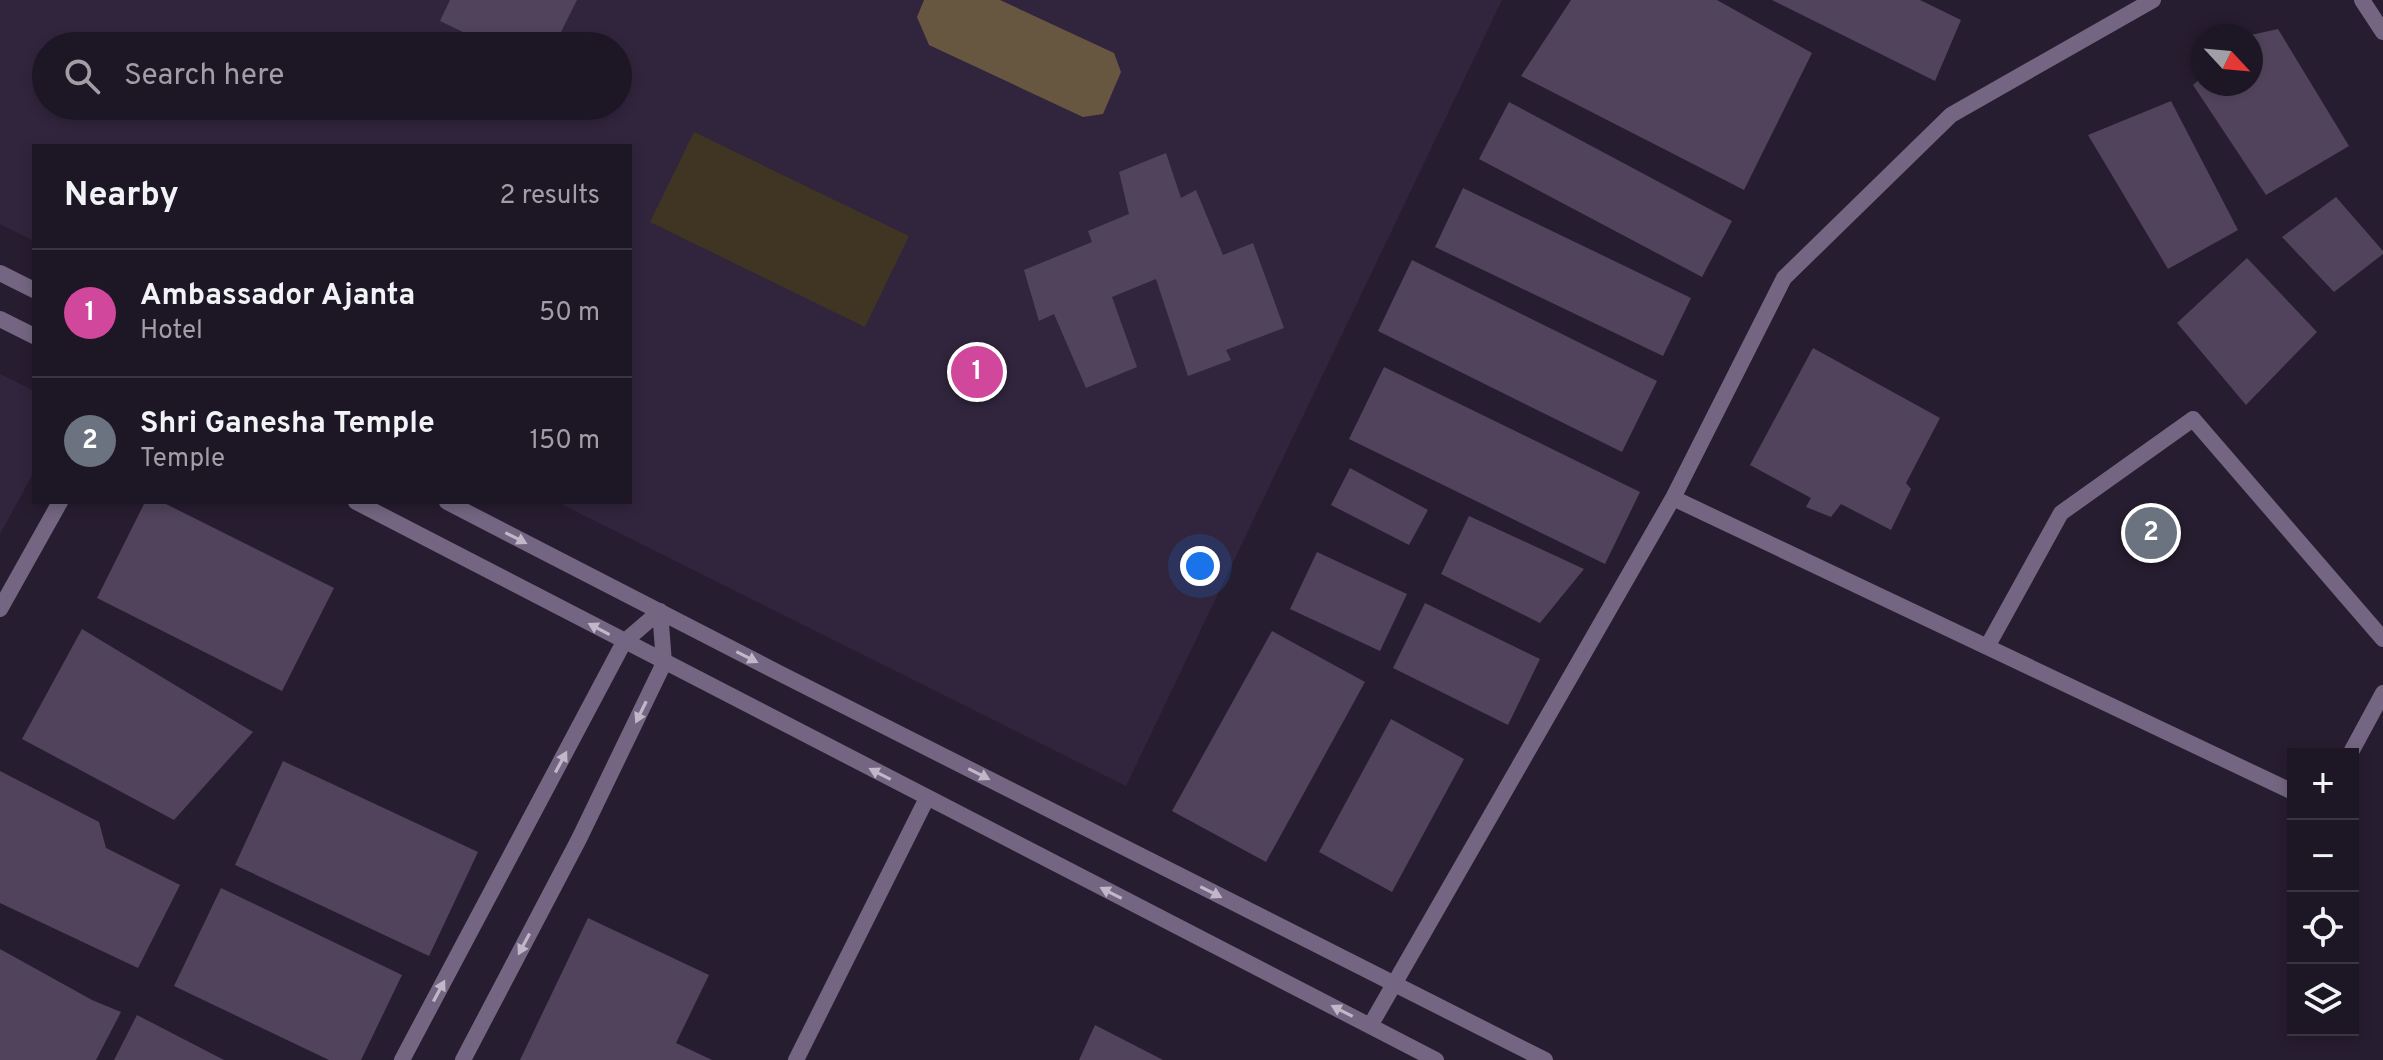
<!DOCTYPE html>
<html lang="en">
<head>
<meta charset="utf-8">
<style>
  :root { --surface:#1d1624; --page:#251f2c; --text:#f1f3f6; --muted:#a09fa6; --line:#3b3541; --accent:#8c9099 }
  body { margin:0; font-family:Overpass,sans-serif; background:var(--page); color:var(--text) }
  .controls { position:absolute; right:24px; bottom:24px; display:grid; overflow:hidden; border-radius:0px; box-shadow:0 4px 12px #0003 }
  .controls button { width:72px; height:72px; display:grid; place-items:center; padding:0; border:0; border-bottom:2px solid var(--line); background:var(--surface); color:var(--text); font:40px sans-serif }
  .compass { position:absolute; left:2191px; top:24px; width:72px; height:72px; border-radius:50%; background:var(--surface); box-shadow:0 4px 12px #0003; rotate:116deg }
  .you { position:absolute; left:1200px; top:566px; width:28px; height:28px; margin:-20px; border:6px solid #fff; border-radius:50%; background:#1a73e8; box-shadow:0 0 0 12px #1a73e833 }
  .badge { display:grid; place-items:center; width:52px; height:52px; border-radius:50%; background:var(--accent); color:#fff; font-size:26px; font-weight:700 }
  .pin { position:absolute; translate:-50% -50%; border:4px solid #fff; box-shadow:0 2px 8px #0006 }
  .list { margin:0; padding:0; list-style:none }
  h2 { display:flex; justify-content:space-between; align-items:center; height:104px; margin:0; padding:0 32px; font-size:34px }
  h2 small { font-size:26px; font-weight:400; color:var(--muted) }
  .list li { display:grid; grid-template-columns:52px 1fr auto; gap:24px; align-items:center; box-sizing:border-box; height:128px; padding:0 32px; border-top:2px solid var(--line) }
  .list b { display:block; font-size:30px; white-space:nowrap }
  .list p { margin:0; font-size:26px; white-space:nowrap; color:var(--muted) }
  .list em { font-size:26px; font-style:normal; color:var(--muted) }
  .icon { flex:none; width:44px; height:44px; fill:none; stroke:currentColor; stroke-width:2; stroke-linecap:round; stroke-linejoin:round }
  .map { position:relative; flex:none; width:2383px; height:1060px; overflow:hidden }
  .search { position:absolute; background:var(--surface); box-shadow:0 4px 12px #0003; left:32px; top:32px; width:600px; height:88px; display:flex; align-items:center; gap:20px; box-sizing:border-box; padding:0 28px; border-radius:44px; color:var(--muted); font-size:30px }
  .panel { position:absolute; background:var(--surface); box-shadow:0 4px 12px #0003; left:32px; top:144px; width:600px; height:360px; border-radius:0px }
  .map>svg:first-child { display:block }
  .built { fill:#31253d; fill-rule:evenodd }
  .green { fill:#403422 }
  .water { fill:#685740 }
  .building { fill:#50435b }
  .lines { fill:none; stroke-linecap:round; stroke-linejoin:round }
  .minor { stroke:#746682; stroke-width:16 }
  .tertiary { stroke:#746682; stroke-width:16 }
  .oneway { fill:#c0b8c9 }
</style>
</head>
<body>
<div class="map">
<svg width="2383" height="1060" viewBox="0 0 2383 1060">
  <rect width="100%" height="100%" fill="#271d30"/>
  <!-- built -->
  <path class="built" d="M0 0H1502L1126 786 557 502H630V146H34V241L0 224ZM46 46H618V106H46Z
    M0 374 34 391V472L0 534Z"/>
  <!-- green -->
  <path class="green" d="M694 132 909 236 865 327 650 222Z"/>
  <!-- water -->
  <path class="water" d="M924 0H1000L1114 53 1121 72 1103 114 1083 117 929 45 917 17Z"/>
  <!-- building -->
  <path class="building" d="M450 0H577L554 46H492L440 21Z
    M1571 0H1717L1812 53 1744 190 1521 76Z
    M1772 0H1920L1961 20 1935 81Z
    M2278 29 2349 146 2266 195 2193 85 2203 76V84H2251V35Z
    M2171 101 2238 230 2168 269 2088 135Z
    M1509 102 1732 221 1702 277 1479 159Z
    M1166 153 1181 198 1196 190 1223 255 1253 243 1284 328 1226 350 1231 360 1188 376 1156 279 1112 297 1137 367 1086 388 1054 314 1039 321 1024 270 1092 242 1088 231 1129 214 1119 172Z
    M1463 188 1691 298 1663 356 1435 247Z
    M2336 197 2383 251V254L2334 292 2282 237Z
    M2247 258 2317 332 2246 405 2177 323Z
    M1412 260 1657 381 1622 452 1378 331Z
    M1813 348 1940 418 1906 483 1911 489 1891 530 1841 504 1831 517 1806 507 1811 498 1750 465Z
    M1384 367 1640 492 1605 564 1349 439Z
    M1350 468 1428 510 1409 545 1331 505Z
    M145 502H162L334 588 282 691 97 598Z
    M1469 516 1584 569 1540 623 1441 574Z
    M2151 518 2163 524 2165 541 2151 550 2137 542 2138 526Z
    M1317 552 1407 594 1380 651 1290 609Z
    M1425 603 1540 659 1508 725 1393 668Z
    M82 629 253 732 174 820 22 739Z
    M1272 631 1365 682 1266 862 1172 811Z
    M1391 719 1464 759 1392 892 1319 852Z
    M283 761 478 852 429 956 235 865Z
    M0 771 99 822 106 848 180 885 138 968 0 903Z
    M221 888 402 975 361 1060H329L174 986Z
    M588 918 709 975 676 1043 712 1060H520Z
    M0 949 92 1000 121 1012 96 1060H0Z
    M137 1015 224 1060H114Z
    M1095 1025 1163 1060H1079Z"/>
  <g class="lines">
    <!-- minor -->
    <path class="minor" d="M0 273 34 290
      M0 319 34 336
      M1673 498 2293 792
      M356 502 1436 1060
      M447 502 779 673 1545 1060
      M0 609 60 502
      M1987 647 2061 513 2193 419 2383 639
      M2350 754 2383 693
      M1370 1026 1673 498 1784 278 1951 115 2153 0
      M402 1060 624 642 660 611
      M463 1060 579 839 664 663 660 611
      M796 1060 927 798"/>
    <!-- tertiary -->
    <path class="tertiary" d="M2362 0 2383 32"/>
  </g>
  <!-- one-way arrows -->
  <defs><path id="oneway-solid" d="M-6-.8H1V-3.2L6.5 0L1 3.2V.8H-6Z" transform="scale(2)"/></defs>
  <g class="oneway">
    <use href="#oneway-solid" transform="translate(516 538) rotate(27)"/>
    <use href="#oneway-solid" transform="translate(599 629) rotate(-152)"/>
    <use href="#oneway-solid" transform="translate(747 657) rotate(27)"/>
    <use href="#oneway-solid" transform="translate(641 712) rotate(116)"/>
    <use href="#oneway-solid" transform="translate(561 762) rotate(-62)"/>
    <use href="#oneway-solid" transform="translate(880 774) rotate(-153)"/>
    <use href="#oneway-solid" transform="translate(979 774) rotate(27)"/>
    <use href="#oneway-solid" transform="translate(1211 892) rotate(27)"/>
    <use href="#oneway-solid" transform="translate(1111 893) rotate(-153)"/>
    <use href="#oneway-solid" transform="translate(524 944) rotate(118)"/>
    <use href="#oneway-solid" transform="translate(439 991) rotate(-62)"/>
    <use href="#oneway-solid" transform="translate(1342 1011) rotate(-153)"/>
  </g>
</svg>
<div class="controls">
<button>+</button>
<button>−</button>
<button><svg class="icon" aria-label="locate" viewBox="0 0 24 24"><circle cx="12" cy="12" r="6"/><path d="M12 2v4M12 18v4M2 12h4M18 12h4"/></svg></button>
<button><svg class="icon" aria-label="layers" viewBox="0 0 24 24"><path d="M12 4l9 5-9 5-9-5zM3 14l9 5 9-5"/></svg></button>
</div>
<svg class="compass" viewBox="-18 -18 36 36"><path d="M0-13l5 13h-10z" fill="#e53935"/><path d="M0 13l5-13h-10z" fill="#a09fa6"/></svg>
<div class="you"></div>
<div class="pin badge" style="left:977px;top:372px;background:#d1479c">1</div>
<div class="pin badge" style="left:2151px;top:533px;background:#6b7280">2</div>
<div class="search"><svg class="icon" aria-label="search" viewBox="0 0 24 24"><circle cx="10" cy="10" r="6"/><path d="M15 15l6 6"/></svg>Search here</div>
<section class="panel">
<h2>Nearby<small>2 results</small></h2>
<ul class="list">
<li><span class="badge" style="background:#d1479c">1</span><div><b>Ambassador Ajanta</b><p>Hotel</p></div><em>50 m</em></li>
<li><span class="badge" style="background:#6b7280">2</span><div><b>Shri Ganesha Temple</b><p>Temple</p></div><em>150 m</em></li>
</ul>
</section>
</div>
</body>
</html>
